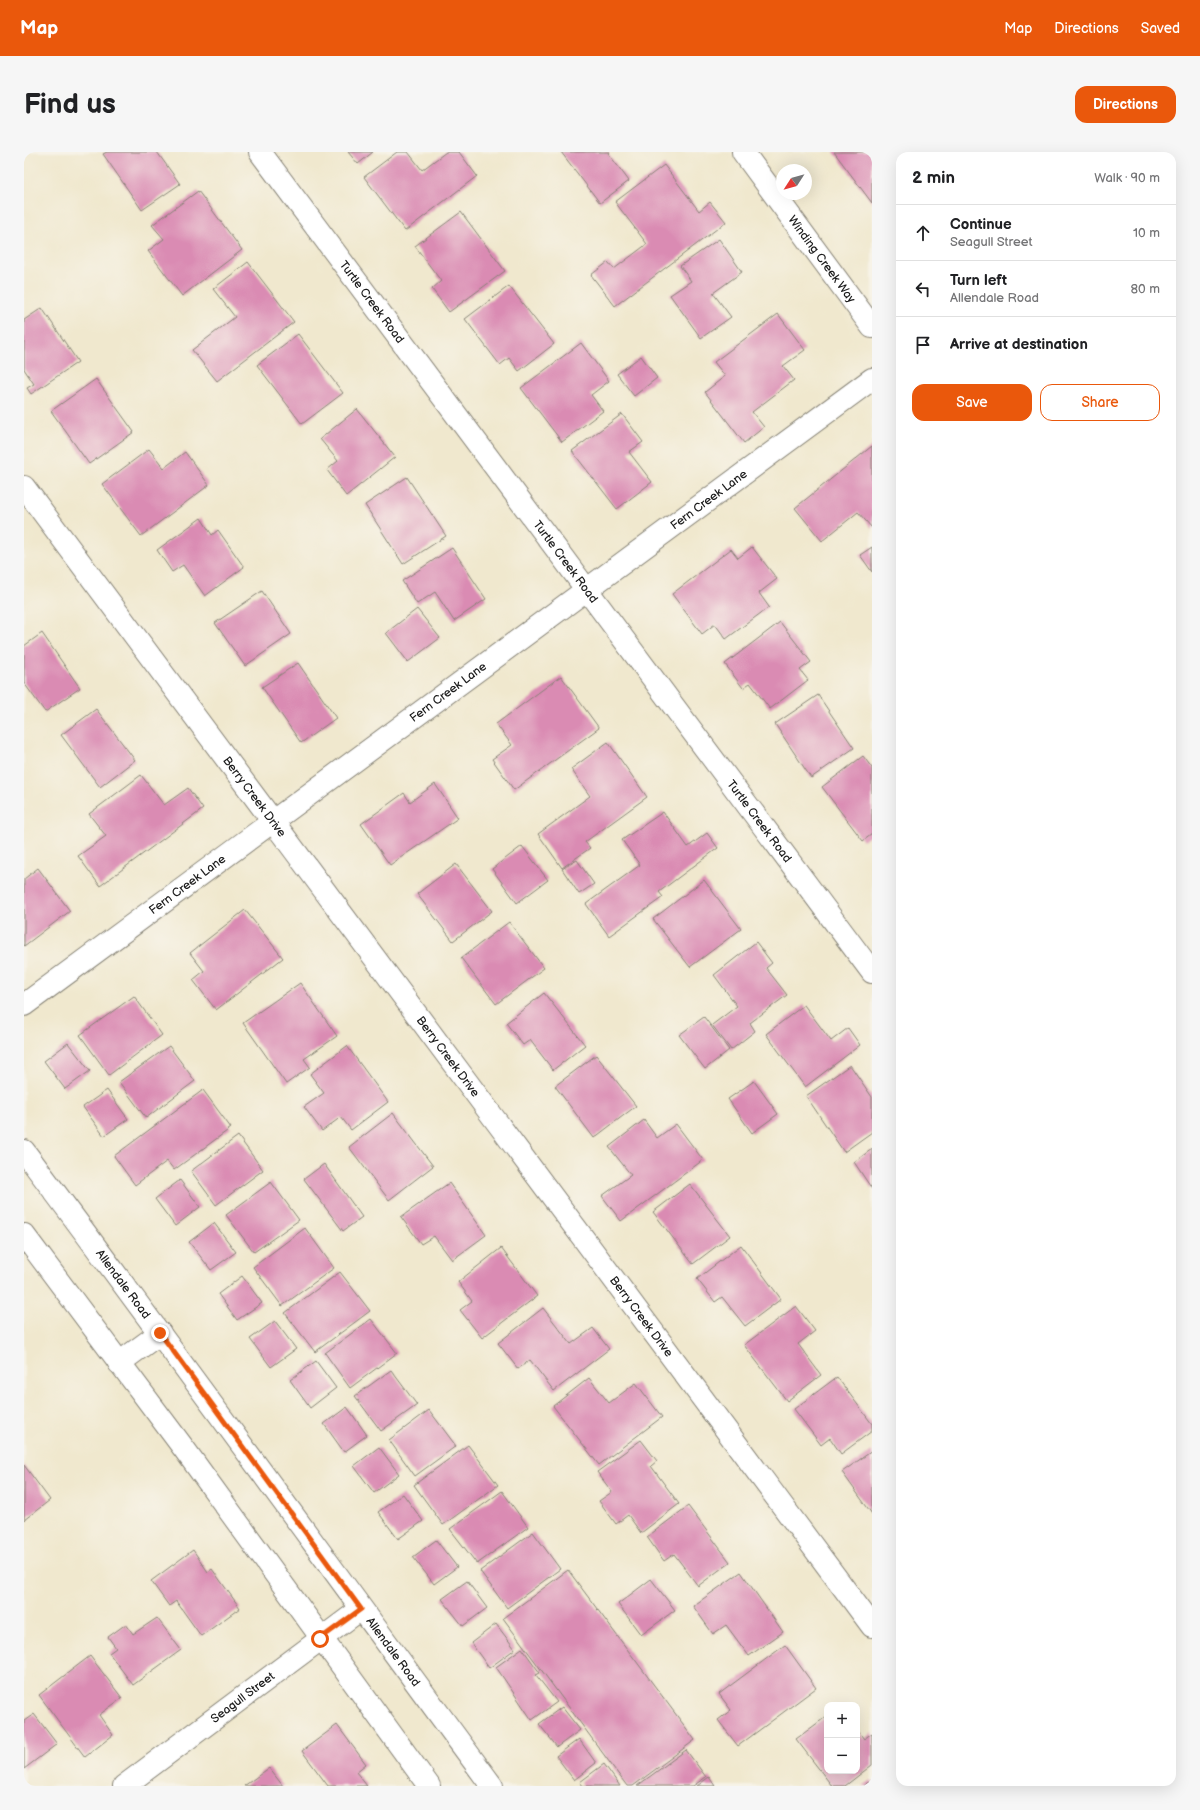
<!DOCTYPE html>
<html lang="en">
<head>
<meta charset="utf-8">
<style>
  :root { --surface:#fff; --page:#f6f6f6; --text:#202124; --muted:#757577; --line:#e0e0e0; --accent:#ea580c }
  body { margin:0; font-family:"Balsamiq Sans",sans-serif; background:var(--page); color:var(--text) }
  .controls { position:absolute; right:12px; bottom:12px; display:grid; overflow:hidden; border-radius:8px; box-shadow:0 4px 16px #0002 }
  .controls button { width:36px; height:36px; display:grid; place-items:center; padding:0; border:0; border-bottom:1px solid var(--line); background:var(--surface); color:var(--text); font:20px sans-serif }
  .compass { position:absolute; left:752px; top:12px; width:36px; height:36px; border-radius:50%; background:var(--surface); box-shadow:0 4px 16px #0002; rotate:234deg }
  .stop { position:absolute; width:12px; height:12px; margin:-9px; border:3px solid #ea580c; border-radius:50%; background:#fff }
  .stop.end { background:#ea580c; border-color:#fff; box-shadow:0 1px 4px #0008 }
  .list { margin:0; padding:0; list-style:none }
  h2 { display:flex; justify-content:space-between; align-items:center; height:52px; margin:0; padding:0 16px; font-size:17px }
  h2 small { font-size:13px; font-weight:400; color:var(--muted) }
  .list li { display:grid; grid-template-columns:26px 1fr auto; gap:12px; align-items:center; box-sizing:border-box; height:56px; padding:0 16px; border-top:1px solid var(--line) }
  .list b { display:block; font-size:15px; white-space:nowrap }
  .list p { margin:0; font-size:13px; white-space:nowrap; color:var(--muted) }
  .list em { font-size:13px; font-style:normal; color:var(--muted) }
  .actions { display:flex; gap:8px; padding:12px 16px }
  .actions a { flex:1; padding:9px 0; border:1px solid var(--accent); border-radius:12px; text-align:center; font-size:14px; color:var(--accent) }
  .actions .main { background:var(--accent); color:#fff }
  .icon { flex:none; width:22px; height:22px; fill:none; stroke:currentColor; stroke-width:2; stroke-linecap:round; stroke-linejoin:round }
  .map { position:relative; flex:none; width:848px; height:1634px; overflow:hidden; border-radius:12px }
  header { display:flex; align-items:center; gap:24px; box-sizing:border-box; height:56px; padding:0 20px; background:var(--accent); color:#fff }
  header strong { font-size:19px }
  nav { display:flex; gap:22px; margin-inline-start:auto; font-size:14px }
  .intro { display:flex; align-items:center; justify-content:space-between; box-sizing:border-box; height:96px; padding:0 24px }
  h1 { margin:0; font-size:28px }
  .button { padding:10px 18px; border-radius:12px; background:var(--accent); color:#fff; font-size:14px; font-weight:700 }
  main { display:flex; gap:24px; padding:0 24px }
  aside { flex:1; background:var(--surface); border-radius:12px; box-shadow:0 4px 16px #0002 }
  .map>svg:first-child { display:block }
  .building { fill:#da8bb3 }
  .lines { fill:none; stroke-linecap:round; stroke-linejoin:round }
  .minor-casing { stroke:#868275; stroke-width:24 }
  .secondary-casing { stroke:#868275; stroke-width:24 }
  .minor { stroke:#fff; stroke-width:22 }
  .secondary { stroke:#fff; stroke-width:22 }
  .route { stroke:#ea580c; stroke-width:5 }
  .labels { text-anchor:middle; stroke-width:3; stroke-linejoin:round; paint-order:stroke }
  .street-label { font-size:12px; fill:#1c1c1c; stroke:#f7f3e8 }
</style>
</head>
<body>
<header>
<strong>Map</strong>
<nav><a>Map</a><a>Directions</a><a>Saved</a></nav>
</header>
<div class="intro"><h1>Find us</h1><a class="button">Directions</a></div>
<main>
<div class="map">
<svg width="848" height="1634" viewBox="0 0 848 1634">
  <rect width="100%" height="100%" fill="#f7f3e8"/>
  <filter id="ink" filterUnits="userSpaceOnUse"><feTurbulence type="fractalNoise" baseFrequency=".025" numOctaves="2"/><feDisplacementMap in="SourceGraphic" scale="8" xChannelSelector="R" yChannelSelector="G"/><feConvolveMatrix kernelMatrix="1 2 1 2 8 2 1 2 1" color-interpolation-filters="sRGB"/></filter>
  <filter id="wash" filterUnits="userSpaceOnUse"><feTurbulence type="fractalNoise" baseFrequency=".012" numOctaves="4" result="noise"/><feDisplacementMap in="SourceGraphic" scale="16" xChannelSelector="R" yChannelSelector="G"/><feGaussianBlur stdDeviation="0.9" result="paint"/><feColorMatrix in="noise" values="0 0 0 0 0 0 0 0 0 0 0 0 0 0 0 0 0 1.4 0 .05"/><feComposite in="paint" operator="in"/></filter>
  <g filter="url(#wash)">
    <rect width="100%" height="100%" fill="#f0e8ce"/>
    <g id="blocks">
      <!-- building -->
      <path class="building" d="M83 0H133L156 32 118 58 79 2Z
        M324 0H349L334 12Z
        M373 0H384L398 18 422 0H435L453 24 381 79 340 25Z
        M537 0H586L584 1 605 29 576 51Z
        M810 0H848V51Z
        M640 13 675 59 686 50 702 70 591 154 567 123 584 110 590 117 623 92 591 50Z
        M174 39 218 98 158 144 124 99 140 87 128 73Z
        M437 60 481 119 425 160 408 137 417 129 391 94Z
        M695 87 718 120 689 141 707 165 677 186 646 143 667 129 656 114Z
        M224 110 270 170 193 229 168 198 211 165 189 137Z
        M485 134 530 192 495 219 485 206 476 213 441 167Z
        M18 156 54 210 7 242 3 236 10 232 0 217V168Z
        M754 162 781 198 759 214 770 228 728 260 740 275 720 291 681 240 701 224 690 210Z
        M274 182 319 241 278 272 233 213Z
        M557 191 585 229 567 243 579 259 538 290 497 236Z
        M617 204 633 226 610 244 593 222Z
        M72 227 110 280 65 312 27 259Z
        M333 257 371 305 322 344 303 318 314 309 296 287Z
        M598 262 619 290 605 300 628 330 593 357 548 299Z
        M848 294V376L834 360 798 389 771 356Z
        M125 297 140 316 161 300 185 333 117 384 78 332Z
        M383 325 422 384 379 412 341 353Z
        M177 366 188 383 194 378 220 415 181 444 159 413 148 420 133 398Z
        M728 395 753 427 735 441 745 455 702 487 691 472 678 482 648 442 707 397 714 406Z
        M848 395V420L836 403Z
        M428 396 462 447 430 469 411 440 393 452 378 429Z
        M238 439 267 482 221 514 191 471Z
        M393 457 416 486 384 510 362 481Z
        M756 470 787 510 776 518 784 528 746 557 726 531 719 536 701 512Z
        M18 481 56 536 21 560 0 531V494Z
        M274 511 312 566 277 591 238 535Z
        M537 524 575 576 490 638 468 607 488 593 472 572Z
        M794 543 830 596 787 626 751 572Z
        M72 557 111 608 76 635 37 583Z
        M584 590 623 645 561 690 566 696 538 716 514 682 566 644 547 617Z
        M839 604 848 616V682L839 689 798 635Z
        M117 623 140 653 164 636 179 657 76 734 54 704 82 684 65 662Z
        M411 632 434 666 366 713 337 672 380 641 386 650Z
        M639 660 664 695 683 681 694 696 635 740 639 745 585 784 562 752 616 713 598 688Z
        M498 694 524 728 493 751 468 717Z
        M553 708 570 732 555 742 538 717Z
        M432 712 468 759 429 789 393 742Z
        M14 716 46 759 0 794V727Z
        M680 728 717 777 666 815 629 767Z
        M221 758 259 806 192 858 169 828 180 819 166 801Z
        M485 770 520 816 472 852 437 806Z
        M732 790 748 811 742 816 763 843 726 871 731 879 707 898 688 873 713 854 690 823Z
        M276 831 313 884 280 907 286 915 262 932 219 871Z
        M520 841 561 893 529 918 506 888 499 893 482 871Z
        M110 844 138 883 85 923 56 883Z
        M780 853 807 889 824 876 836 893 781 935 742 882Z
        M680 865 705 898 681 917 655 883Z
        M44 891 66 919 41 937 20 909Z
        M145 894 171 929 122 966 95 930Z
        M323 894 364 950 327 978 317 965 298 979 280 955 300 941 286 922Z
        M572 903 612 954 570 986 531 934Z
        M826 913 848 945V980L820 1000 782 944Z
        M730 929 754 962 728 981 704 947Z
        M83 938 104 967 80 984 59 955Z
        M179 938 207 976 150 1018 143 1009 111 1033 90 1004Z
        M369 961 409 1014 365 1048 325 995Z
        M620 968 633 986 652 972 679 1008 597 1069 578 1044 607 1023 585 995Z
        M214 984 239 1018 192 1053 167 1019Z
        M848 997V1037L830 1010Z
        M300 1012 338 1065 319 1079 280 1027Z
        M156 1028 176 1055 151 1074 131 1047Z
        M247 1030 275 1068 230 1100 202 1063Z
        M425 1031 462 1083 428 1108 410 1084 397 1092 377 1065Z
        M666 1032 706 1084 669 1112 629 1060Z
        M190 1071 212 1100 187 1118 165 1090Z
        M281 1076 310 1116 258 1154 229 1115Z
        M717 1093 757 1147 721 1174 698 1145 691 1150 673 1127Z
        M477 1096 513 1144 458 1186 436 1158 448 1149 434 1130Z
        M316 1120 346 1159 291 1200 261 1161Z
        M218 1124 238 1151 213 1168 194 1142Z
        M772 1154 791 1179 774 1192 797 1223 763 1249 720 1193Z
        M519 1156 547 1192 569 1176 585 1197 530 1239 506 1208 494 1217 474 1191Z
        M347 1167 373 1201 326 1236 301 1201Z
        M251 1169 272 1197 247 1215 226 1187Z
        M292 1209 312 1236 286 1256 266 1228Z
        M367 1218 393 1253 357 1279 331 1244Z
        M813 1225 848 1272V1279L817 1302 806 1286 797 1293 770 1257Z
        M565 1226 585 1251 612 1231 638 1265 575 1313 529 1254Z
        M323 1255 343 1283 320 1300 300 1272Z
        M405 1258 432 1294 391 1324 365 1288Z
        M617 1288 633 1309 627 1314 655 1352 617 1381 604 1363 592 1372 575 1349 588 1340 573 1320Z
        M444 1293 474 1333 419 1373 390 1333Z
        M355 1295 375 1322 350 1341 330 1314Z
        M848 1299V1362L818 1320Z
        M0 1313 26 1348 0 1368Z
        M478 1339 504 1375 453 1412 426 1377Z
        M379 1342 399 1369 374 1387 354 1360Z
        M664 1354 706 1410 674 1434 650 1402 640 1409 623 1385Z
        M509 1380 536 1417 483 1456 456 1419Z
        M412 1388 433 1415 410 1432 389 1405Z
        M169 1398 184 1420 188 1417 216 1456 177 1484 152 1449 145 1454 127 1429Z
        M544 1418 671 1588 609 1634H603L479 1466Z
        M717 1420 759 1480 725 1504 702 1473 689 1482 669 1454Z
        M627 1427 651 1458 617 1483 594 1452Z
        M443 1429 463 1456 439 1474 418 1447Z
        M133 1466 157 1498 109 1533 85 1501 92 1496 84 1485 102 1472 109 1482Z
        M472 1472 491 1497 465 1516 447 1491Z
        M761 1493 792 1536 714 1594 694 1568 707 1558 695 1542Z
        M498 1496 516 1521 512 1523 533 1550 508 1568 472 1515Z
        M66 1504 98 1546 75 1563 89 1583 61 1605 15 1543Z
        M538 1555 556 1578 533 1595 515 1572Z
        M10 1562 33 1592 0 1617V1569Z
        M803 1564V1619H833V1578L840 1587 848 1581V1613L821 1634H808L772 1587Z
        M313 1573 342 1612 332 1620 343 1634H304L278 1599Z
        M555 1587 572 1611 550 1628 532 1604Z
        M662 1598 682 1625 669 1634H613Z
        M580 1612 596 1634H559L556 1630Z
        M245 1616 259 1634H220Z
        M685 1625 691 1634H673Z
        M848 1628V1634H839Z"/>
    </g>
  </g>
  <g filter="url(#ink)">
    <use href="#blocks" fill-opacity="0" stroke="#868275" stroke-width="1"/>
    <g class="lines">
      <!-- minor casing -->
      <g class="minor-casing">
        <g id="minor">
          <path id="s1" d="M236 0 848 820"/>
          <path id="s2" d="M719 0 848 175"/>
          <path id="s3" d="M0 335 848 1474"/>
          <path id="s4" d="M0 853 848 227"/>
          <path id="s5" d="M100 1634 337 1457"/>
        </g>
      </g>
      <!-- secondary casing -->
      <g class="secondary-casing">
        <g id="secondary">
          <path id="s6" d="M0 999C158 1209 312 1423 468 1634"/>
          <path d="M0 1083 161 1298 405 1634"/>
          <path d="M95 1211 136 1181"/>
        </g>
      </g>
      <!-- minor -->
      <use href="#minor" class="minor"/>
      <!-- secondary -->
      <use href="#secondary" class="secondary"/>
    </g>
  </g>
  <g class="lines" filter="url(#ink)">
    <!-- route -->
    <path class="route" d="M136 1181 337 1457 296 1487"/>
  </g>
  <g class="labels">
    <!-- street labels -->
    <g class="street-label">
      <text dy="4" stroke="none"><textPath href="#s2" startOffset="133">Winding Creek Way</textPath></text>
      <text dy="4" stroke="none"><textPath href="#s1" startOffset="187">Turtle Creek Road</textPath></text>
      <text dy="4" stroke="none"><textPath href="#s4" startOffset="851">Fern Creek Lane</textPath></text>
      <text dy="4" stroke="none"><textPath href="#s1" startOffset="511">Turtle Creek Road</textPath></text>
      <text dy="4" stroke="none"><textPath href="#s4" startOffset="527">Fern Creek Lane</textPath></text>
      <text dy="4" stroke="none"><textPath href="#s3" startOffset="386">Berry Creek Drive</textPath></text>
      <text dy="4" stroke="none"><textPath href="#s1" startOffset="835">Turtle Creek Road</textPath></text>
      <text dy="4" stroke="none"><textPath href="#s4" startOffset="203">Fern Creek Lane</textPath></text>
      <text dy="4" stroke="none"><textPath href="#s3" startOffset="710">Berry Creek Drive</textPath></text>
      <text dy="4" stroke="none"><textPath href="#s6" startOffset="166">Allendale Road</textPath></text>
      <text dy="4" stroke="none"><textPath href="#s3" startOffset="1034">Berry Creek Drive</textPath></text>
      <text dy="4" stroke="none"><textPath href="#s6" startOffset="622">Allendale Road</textPath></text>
      <text dy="4" stroke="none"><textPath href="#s5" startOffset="148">Seagull Street</textPath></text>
    </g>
  </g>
</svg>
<div class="controls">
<button>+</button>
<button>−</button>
</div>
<svg class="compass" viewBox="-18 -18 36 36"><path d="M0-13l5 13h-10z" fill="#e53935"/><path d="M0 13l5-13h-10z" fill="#757577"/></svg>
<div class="stop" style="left:296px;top:1487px"></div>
<div class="stop end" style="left:136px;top:1181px"></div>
</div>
<aside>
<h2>2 min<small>Walk · 90 m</small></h2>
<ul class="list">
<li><svg class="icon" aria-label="ahead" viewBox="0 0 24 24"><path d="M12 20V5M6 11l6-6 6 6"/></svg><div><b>Continue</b><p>Seagull Street</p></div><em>10 m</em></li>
<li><svg class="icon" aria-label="left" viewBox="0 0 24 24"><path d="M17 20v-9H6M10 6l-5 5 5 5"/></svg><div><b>Turn left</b><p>Allendale Road</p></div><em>80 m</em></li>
<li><svg class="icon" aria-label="arrive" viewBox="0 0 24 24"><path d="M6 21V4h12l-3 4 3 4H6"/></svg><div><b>Arrive at destination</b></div></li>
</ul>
<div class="actions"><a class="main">Save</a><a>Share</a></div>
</aside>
</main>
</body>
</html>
